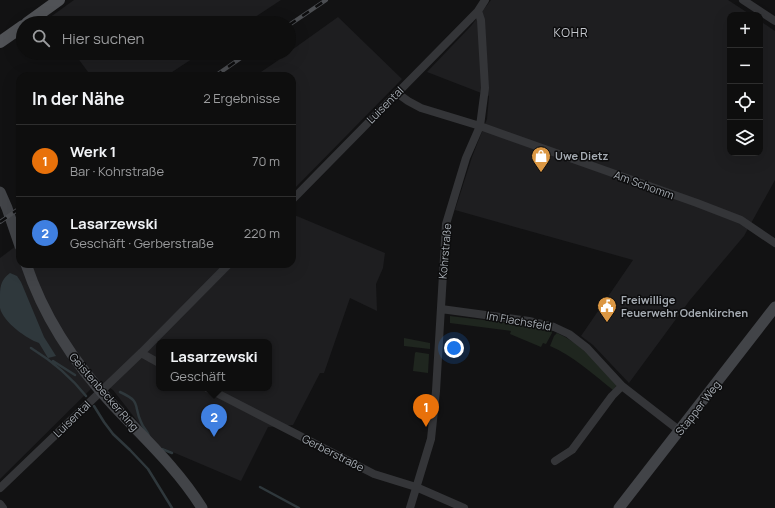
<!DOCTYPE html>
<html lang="de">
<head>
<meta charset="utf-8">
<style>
  :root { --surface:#0e0e0e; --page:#1c1c1c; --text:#f1f3f6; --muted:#9b9c9e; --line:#2e2e2e; --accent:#8c9099 }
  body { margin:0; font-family:Manrope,sans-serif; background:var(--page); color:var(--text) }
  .controls { position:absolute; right:12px; top:12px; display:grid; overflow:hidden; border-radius:8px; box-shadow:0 4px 16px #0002 }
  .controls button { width:36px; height:36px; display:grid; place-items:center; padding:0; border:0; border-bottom:1px solid var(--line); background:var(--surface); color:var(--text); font:20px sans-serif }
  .you { position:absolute; left:454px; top:348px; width:14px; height:14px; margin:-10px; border:3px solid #fff; border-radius:50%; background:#1a73e8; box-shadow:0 0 0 6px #1a73e833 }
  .badge { display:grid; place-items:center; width:26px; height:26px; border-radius:50%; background:var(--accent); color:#fff; font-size:13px; font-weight:700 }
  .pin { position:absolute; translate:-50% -33px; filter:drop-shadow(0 1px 2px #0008) }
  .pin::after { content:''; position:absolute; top:21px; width:14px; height:12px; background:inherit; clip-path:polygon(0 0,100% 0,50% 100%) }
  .popup { position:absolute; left:156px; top:339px; width:116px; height:52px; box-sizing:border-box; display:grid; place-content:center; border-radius:8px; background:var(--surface); filter:drop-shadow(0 1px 3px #0005); font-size:13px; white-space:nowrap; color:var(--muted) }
  .popup b { font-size:15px; color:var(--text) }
  .popup::after { content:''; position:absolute; left:50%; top:100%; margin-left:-8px; border:8px solid transparent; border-top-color:var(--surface) }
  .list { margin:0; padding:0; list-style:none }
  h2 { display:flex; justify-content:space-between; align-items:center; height:52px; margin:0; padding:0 16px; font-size:17px }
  h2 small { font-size:13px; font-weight:400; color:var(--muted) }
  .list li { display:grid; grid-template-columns:26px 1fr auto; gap:12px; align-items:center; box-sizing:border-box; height:72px; padding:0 16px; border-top:1px solid var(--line) }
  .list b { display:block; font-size:15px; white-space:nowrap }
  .list p { margin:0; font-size:13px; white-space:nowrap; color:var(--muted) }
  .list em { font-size:13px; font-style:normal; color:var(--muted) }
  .icon { flex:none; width:22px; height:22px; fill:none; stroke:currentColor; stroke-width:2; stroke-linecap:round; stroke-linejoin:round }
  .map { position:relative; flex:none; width:775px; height:508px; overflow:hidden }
  .search { position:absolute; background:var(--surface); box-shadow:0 4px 16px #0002; left:16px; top:16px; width:280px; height:44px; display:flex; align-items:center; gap:10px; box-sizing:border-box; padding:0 14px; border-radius:22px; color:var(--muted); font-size:15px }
  .panel { position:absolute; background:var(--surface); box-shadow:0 4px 16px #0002; left:16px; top:72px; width:280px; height:196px; border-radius:12px }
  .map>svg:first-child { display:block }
  .built { fill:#1e1e20; fill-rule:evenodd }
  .green { fill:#1f261f }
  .water { fill:#2f383c }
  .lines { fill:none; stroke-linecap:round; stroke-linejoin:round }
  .stream { stroke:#2f383c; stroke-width:2.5 }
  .street { stroke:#343538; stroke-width:8 }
  .secondary { stroke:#424448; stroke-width:11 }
  .primary { stroke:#505256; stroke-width:12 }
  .rail-casing { stroke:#4b4d51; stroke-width:4 }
  .rail { stroke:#0d0d0e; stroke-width:2.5; stroke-dasharray:8; stroke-linecap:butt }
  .labels { text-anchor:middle; stroke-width:3; stroke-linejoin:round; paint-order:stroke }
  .street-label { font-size:11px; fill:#a5abb2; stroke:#0d0d0e }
  .poi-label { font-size:11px; font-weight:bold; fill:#a5abb2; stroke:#0d0d0e; text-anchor:start }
  .neighbourhood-label { font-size:12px; letter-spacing:1px; fill:#c6c9cf; stroke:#0d0d0e }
</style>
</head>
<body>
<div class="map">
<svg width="775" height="508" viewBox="0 0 775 508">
  <rect width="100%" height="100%" fill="#121213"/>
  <!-- built -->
  <path class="built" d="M74 0H281L246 23H53L49 18Z
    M491 0H728L751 15H730V153H760V21L775 31V180L744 236 690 300 629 383 593 345 581 336 633 260 455 210 472 157 487 119 489 96 427 72 471 26Z
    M338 17 402 79 292 191V76H255L289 53V52Z
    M74 53H201L166 76H91Z
    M292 214 385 253 383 268 376 284 377 311 350 298 324 373H320L293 425 268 427 241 481 156 445 113 390 99 381 0 479V258L20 243V264H292ZM159 342H269V388H159Z"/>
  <!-- green -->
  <path class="green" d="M450 316 534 326 551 330 552 333 546 344 543 343 541 347 510 334 511 331 450 323Z
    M557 333C582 344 599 365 617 385L613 390C593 374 573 356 550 346L554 336Z
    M404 338 430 343V349L404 346Z
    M415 353 416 352 429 354 428 373 413 371Z"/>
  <!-- water -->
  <path class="water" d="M10 273 17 276 21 282 44 337 56 356 48 358 39 343C27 339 3 322 0 308 0 304 0 299 0 295 0 285 2 279 10 273Z"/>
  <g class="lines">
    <!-- stream -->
    <path class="stream" d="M31 348C52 361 71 377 86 396
      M53 361 75 375
      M120 392C142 402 133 405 141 422 143 428 147 430 149 436
      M94 406 104 422 113 434 130 450 148 469 172 508
      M162 449 172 453
      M260 487 299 508"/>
    <!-- street -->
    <path class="street" d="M743 0 775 21
      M397 93 408 101 421 108 480 126 697 203 741 220 775 243
      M292 200 478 11
      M441 309 529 321 554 327 569 334 587 348 622 386 680 431
      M141 353 159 363
      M207 388 374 474 416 487 464 508
      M555 461 572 450 612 396 622 386
      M0 488 141 353 229 264
      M0 504 3 508
      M410 508 431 439 436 391 446 224 466 158 480 126 485 88 481 20 478 11 485 0"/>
    <!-- secondary -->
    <path class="secondary" d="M0 192 7 208 20 246
      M26 264C44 318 75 364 113 405 144 438 178 469 202 508
      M619 508 775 307"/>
    <!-- primary -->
    <path class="primary" d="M27 23 59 0
      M0 42 23 26"/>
    <!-- rail casing -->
    <g class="rail-casing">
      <path id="rail" d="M289 25 326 0
        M215 76 248 53
        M0 222 20 208"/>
    </g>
    <!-- rail -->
    <use href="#rail" class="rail"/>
  </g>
  <!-- icons -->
  <defs>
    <g id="shop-pin" transform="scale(1)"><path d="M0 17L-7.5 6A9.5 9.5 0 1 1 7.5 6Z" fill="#db9743" stroke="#0d0d0e"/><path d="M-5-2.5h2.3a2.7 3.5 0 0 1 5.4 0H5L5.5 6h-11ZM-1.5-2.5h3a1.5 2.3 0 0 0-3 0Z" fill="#fff"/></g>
    <g id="civic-pin" transform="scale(1)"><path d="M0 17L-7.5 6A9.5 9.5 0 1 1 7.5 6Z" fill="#db9743" stroke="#0d0d0e"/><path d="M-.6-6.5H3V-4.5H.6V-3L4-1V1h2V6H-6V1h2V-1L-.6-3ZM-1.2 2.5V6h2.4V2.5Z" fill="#fff"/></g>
  </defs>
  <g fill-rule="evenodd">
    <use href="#shop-pin" x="541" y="156"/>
    <use href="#civic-pin" x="607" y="306"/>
  </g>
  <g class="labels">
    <!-- street labels -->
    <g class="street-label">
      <text transform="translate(385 105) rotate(-45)" y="4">Luisental</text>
      <text transform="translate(644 185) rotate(20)" y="4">Am Schomm</text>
      <text transform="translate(445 251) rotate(-85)" y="4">Kohrstraße</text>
      <text transform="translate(519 321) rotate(10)" y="4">Im Flachsfeld</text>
      <text transform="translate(104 392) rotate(49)" y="4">Geistenbecker Ring</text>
      <text transform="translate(698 408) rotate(-52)" y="4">Stapper Weg</text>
      <text transform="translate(72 419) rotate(-44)" y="4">Luisental</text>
      <text transform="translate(333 453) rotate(27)" y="4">Gerberstraße</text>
    </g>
    <!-- poi labels -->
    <g class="poi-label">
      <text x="555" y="160">Uwe Dietz</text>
      <text x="621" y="304">Freiwillige<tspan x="621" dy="13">Feuerwehr Odenkirchen</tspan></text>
    </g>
    <!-- neighbourhood labels -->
    <g class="neighbourhood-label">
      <text x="571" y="37">KOHR</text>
    </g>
  </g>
</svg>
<div class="controls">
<button>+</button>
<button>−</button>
<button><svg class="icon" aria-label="locate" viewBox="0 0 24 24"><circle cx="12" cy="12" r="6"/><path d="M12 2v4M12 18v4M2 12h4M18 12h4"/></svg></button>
<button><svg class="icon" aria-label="layers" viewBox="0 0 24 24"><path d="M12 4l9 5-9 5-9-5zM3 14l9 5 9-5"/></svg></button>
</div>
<div class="you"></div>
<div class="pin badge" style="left:426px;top:427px;background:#e8710a">1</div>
<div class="pin badge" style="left:214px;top:437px;background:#3f7fe0">2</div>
<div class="popup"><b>Lasarzewski</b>Geschäft</div>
<div class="search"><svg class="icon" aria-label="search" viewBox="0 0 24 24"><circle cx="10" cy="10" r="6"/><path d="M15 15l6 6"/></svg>Hier suchen</div>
<section class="panel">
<h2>In der Nähe<small>2 Ergebnisse</small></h2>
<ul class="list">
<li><span class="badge" style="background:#e8710a">1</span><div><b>Werk 1</b><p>Bar · Kohrstraße</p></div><em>70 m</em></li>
<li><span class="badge" style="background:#3f7fe0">2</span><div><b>Lasarzewski</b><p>Geschäft · Gerberstraße</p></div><em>220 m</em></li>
</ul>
</section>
</div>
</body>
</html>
